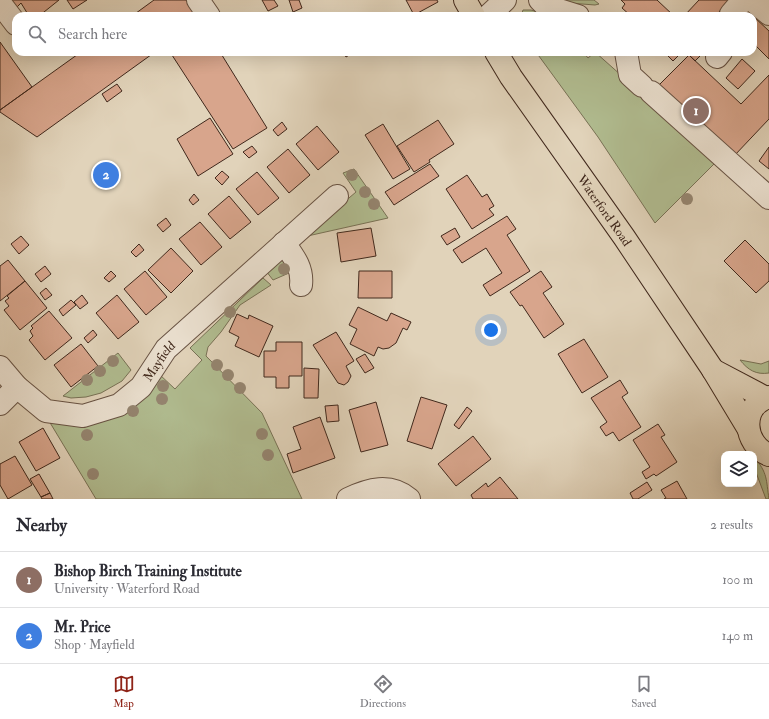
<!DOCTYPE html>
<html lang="en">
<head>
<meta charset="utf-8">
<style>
  :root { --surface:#fff; --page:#f2f2f3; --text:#2b2b33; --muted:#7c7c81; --line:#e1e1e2; --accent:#8f2418 }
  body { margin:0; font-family:"IM FELL Double Pica",serif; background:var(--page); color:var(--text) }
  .controls { position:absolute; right:12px; bottom:12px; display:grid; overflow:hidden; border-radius:8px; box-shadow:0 4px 16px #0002 }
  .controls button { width:36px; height:36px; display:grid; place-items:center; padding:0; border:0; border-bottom:1px solid var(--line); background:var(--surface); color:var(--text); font:20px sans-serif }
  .you { position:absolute; left:491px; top:330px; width:14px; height:14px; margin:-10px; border:3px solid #fff; border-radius:50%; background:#1a73e8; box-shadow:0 0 0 6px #1a73e833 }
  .badge { display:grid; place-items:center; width:26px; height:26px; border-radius:50%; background:var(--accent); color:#fff; font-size:13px; font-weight:700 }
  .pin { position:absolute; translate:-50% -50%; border:2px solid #fff; box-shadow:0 1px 4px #0006 }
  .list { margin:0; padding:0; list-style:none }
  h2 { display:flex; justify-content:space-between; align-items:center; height:52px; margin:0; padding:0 16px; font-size:17px }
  h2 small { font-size:13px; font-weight:400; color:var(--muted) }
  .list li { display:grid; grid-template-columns:26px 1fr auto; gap:12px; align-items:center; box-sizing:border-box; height:56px; padding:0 16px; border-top:1px solid var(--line) }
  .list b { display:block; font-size:15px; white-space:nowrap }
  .list p { margin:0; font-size:13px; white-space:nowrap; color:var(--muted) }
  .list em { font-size:13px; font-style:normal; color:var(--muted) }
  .icon { flex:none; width:22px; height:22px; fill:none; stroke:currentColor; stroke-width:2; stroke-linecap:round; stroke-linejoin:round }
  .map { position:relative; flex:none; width:769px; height:499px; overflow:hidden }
  .search { position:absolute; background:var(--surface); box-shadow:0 4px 16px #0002; left:12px; right:12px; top:12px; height:44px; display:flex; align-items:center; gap:10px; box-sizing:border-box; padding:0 14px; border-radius:12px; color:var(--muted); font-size:15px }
  .sheet { height:164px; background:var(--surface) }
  nav { display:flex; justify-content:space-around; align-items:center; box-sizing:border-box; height:56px; border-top:1px solid var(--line); background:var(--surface); font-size:11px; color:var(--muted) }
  nav a { display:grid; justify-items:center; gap:2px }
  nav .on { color:var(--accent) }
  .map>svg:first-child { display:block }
  .green { fill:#b1bd91; stroke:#787256 }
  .building { fill:#d8a58c; stroke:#40281c }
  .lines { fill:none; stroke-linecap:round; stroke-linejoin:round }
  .minor-casing { stroke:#685344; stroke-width:24 }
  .major-casing { stroke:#40281c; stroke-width:24 }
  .minor { stroke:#ece2d2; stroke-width:22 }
  .major { stroke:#e1d3ba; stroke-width:22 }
  .tree { fill:#958570 }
  .labels { text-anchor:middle; stroke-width:3; stroke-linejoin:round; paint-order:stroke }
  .street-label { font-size:13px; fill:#40281c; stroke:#ece2d2 }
</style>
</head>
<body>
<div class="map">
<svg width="769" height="499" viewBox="0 0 769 499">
  <rect width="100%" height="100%" fill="#e1d3ba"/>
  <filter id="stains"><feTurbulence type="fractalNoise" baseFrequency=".005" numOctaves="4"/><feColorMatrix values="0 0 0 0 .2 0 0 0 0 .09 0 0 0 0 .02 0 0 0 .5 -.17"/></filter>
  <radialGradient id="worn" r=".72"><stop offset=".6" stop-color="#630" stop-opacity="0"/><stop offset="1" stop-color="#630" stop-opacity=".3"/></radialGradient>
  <!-- green -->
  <path class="green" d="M557 0H594L599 4 595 5 556 2Z
    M523 10H531L552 16H521Z
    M536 52H583L588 58 595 52 640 92 715 163 655 223 598 137Z
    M354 169 388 218 303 237 356 192 343 173Z
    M279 259H283L289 268V273L273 280 266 271Z
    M263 278 271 285 240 305 221 332 208 347 206 356 262 413 302 499H96L46 416 61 424 80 426 159 374 175 389 202 360 190 348Z
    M118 353 131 370 122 381 101 393 86 397 71 398 63 396Z
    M740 360 761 364 769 361V373C756 375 748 370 740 360Z
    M754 457C768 473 766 480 769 499H766L754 467Z"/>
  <!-- building -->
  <path class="building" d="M4 0H59L39 16H29L21 3 17 7Z
    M67 0H87L73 9Z
    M154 0H186L198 16H132Z
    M262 0H274L278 6 268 11Z
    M289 0H299L302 8 293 12Z
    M406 0H437L438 2 414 15Z
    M621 0H657L674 16H638L635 13 631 16 622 8 625 4Z
    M699 0H730L719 12 723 16H684Z
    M753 16 769 31V59L753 43Z
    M0 42 32 87 0 110Z
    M81 52H155L37 137 0 112V110Z
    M170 52H220L267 128 233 149Z
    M343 52H354L346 57Z
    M664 52H682L673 61Z
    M686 52H704L695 61Z
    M689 55 741 104 769 75V119L734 156 659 85Z
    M742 59 755 71 738 89 726 78Z
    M117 84 122 91 107 102 102 94Z
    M210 118 233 154 198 176 177 139Z
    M438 120 454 144 429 160 430 162 414 172 397 146Z
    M282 122 287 129 278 136 273 130Z
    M383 124 410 169 393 179 365 135Z
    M317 126 339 152 318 170 296 144Z
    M252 146 257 152 249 158 243 152Z
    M769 147V169L759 161Z
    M288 149 310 175 289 193 267 167Z
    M430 164 439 176 394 205 385 192Z
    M222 171 229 177 222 185 215 178Z
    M257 172 279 198 258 215 236 189Z
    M467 175 482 197 487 194 494 206 489 209 494 215 472 229 446 189Z
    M194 194 199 200 193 205 189 200Z
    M229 196 251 222 230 239 208 214Z
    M507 216 516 229 507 235 530 271 490 296 483 285 502 273 486 248 462 263 453 250Z
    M166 218 171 225 163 232 157 225Z
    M200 222 222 247 201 265 179 239Z
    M371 228 376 256 341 262 337 233Z
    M455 228 460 237 447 245 441 236Z
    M21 236 29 245 19 254 11 244Z
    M745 240 769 264V281L756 293 724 261Z
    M139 244 144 250 136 257 131 252Z
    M171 248 193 271 171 293 148 270Z
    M8 260 25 281 0 301V266Z
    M45 266 51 274 41 282 35 274Z
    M111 271 116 276 109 282 104 278Z
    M145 271 167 297 146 315 124 289Z
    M359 271H392V298H358Z
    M541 271 552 287 543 293 564 324 544 338 522 305 520 306 510 292Z
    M25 281 47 308 20 330 4 310 9 306 5 301 9 298 7 296Z
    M46 288 52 295 45 300 40 293Z
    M82 295 88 303 80 309 74 302Z
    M117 295 139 322 118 339 96 313Z
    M71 300 76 305 63 316 59 310Z
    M358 307 387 321 391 313 411 322 407 330 403 328 396 343 389 348 383 349 378 347 374 356 350 344 357 329 349 325Z
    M49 311 72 338 45 360 29 340 33 336 30 331 33 328 31 326Z
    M237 314 248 319 249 315 273 326 259 357 235 346 239 337 229 332Z
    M93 330 97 335 88 343 84 338Z
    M336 332 354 361 346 366 351 376 348 382 344 385 338 383 313 345Z
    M584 339 608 377 582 393 558 354Z
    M276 342H302V376H289V388H276V377H264V351H276Z
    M81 344 98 366 71 387 54 365Z
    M365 354 374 368 365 373 356 359Z
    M304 368 319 369 318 398H304Z
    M620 380 628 393 622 397 641 427 619 441 613 432 606 436 600 427 607 422 591 398Z
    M421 397 447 405 432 449 407 441Z
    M376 402 388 445 361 452 349 410Z
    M338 405 339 421 327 422 325 406Z
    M467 407 472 411 459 429 454 425Z
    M320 417 335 458 293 473 287 454 301 449 293 427Z
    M658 424 665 435 661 437 677 462 656 476 654 474 646 479 642 472 650 467 633 440Z
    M43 428 60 458 36 471 19 442Z
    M473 436 491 459 456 486 438 464Z
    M15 456 32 485 8 499 0 485V464Z
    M39 474 50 493 41 497 30 479Z
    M500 477 518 499H473L471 495 486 483 488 487Z
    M677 481 687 499H664L666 498 661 490Z
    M647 482 652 490 638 499H633L630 493Z
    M50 493 53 499H42L41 497Z"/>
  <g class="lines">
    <!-- minor casing -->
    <g class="minor-casing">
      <g id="minor">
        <path d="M198 0 209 16"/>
        <path d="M540 0 546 6 578 16"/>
        <path d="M752 0 769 14"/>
        <path d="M0 3 16 24"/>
        <path d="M488 16 505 0"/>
        <path d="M732 16 731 14 743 0"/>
        <path d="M626 52 630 75 642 86"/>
        <path d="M717 57 721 52"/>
        <path d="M651 92 769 198"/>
        <path d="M284 243C294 257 303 268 301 285"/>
        <path id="s1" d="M0 367 17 387 46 411 83 416 119 405 141 387 166 349 337 196"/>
        <path d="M0 404 17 387"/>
        <path d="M348 499C369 489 390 483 409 499"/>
      </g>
    </g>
    <!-- major casing -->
    <g class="major-casing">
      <g id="major">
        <path d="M465 0 474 16"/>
        <path id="s2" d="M496 52 511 77 624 237 713 370 748 428"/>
        <path d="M713 370 766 398"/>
        <path d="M769 397C740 406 743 444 769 455"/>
      </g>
    </g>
    <!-- minor -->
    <use href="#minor" class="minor"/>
    <!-- major -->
    <use href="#major" class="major"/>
  </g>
  <!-- trees -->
  <g class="tree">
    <circle cx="352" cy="175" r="6"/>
    <circle cx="365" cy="192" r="6"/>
    <circle cx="687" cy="199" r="6"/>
    <circle cx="374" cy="204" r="6"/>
    <circle cx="284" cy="269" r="6"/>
    <circle cx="230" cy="312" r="6"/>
    <circle cx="113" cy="361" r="6"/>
    <circle cx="217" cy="365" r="6"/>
    <circle cx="100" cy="371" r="6"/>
    <circle cx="228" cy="375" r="6"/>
    <circle cx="87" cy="380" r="6"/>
    <circle cx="163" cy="386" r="6"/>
    <circle cx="240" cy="388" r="6"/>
    <circle cx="162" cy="399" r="6"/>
    <circle cx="133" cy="411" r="6"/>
    <circle cx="262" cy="434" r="6"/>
    <circle cx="87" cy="435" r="6"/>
    <circle cx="268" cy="455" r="6"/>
    <circle cx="93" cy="474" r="6"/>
  </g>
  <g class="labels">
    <!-- street labels -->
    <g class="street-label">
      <text dy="5" stroke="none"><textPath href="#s2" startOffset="192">Waterford Road</textPath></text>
      <text dy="5" stroke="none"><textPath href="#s1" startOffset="199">Mayfield</textPath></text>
    </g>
  </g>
  <rect width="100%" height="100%" filter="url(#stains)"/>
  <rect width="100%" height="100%" fill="url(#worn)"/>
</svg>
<div class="controls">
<button><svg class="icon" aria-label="layers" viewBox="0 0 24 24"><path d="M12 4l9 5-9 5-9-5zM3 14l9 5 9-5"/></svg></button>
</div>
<div class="you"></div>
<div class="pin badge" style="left:696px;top:111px;background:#8d6e63">1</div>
<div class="pin badge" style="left:106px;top:175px;background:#3f7fe0">2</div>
<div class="search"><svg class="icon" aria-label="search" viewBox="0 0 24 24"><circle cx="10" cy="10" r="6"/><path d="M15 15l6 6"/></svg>Search here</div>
</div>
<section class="sheet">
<h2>Nearby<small>2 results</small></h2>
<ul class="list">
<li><span class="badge" style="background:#8d6e63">1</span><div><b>Bishop Birch Training Institute</b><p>University · Waterford Road</p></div><em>100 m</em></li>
<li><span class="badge" style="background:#3f7fe0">2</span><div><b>Mr. Price</b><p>Shop · Mayfield</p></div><em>140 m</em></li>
</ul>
</section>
<nav>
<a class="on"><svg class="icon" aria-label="map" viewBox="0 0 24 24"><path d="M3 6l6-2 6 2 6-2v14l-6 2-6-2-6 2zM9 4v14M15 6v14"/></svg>Map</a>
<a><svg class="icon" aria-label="directions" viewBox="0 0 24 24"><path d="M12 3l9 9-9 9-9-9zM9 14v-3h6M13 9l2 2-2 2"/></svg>Directions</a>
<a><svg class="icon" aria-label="saved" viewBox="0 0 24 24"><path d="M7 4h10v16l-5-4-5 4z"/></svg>Saved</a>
</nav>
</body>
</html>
